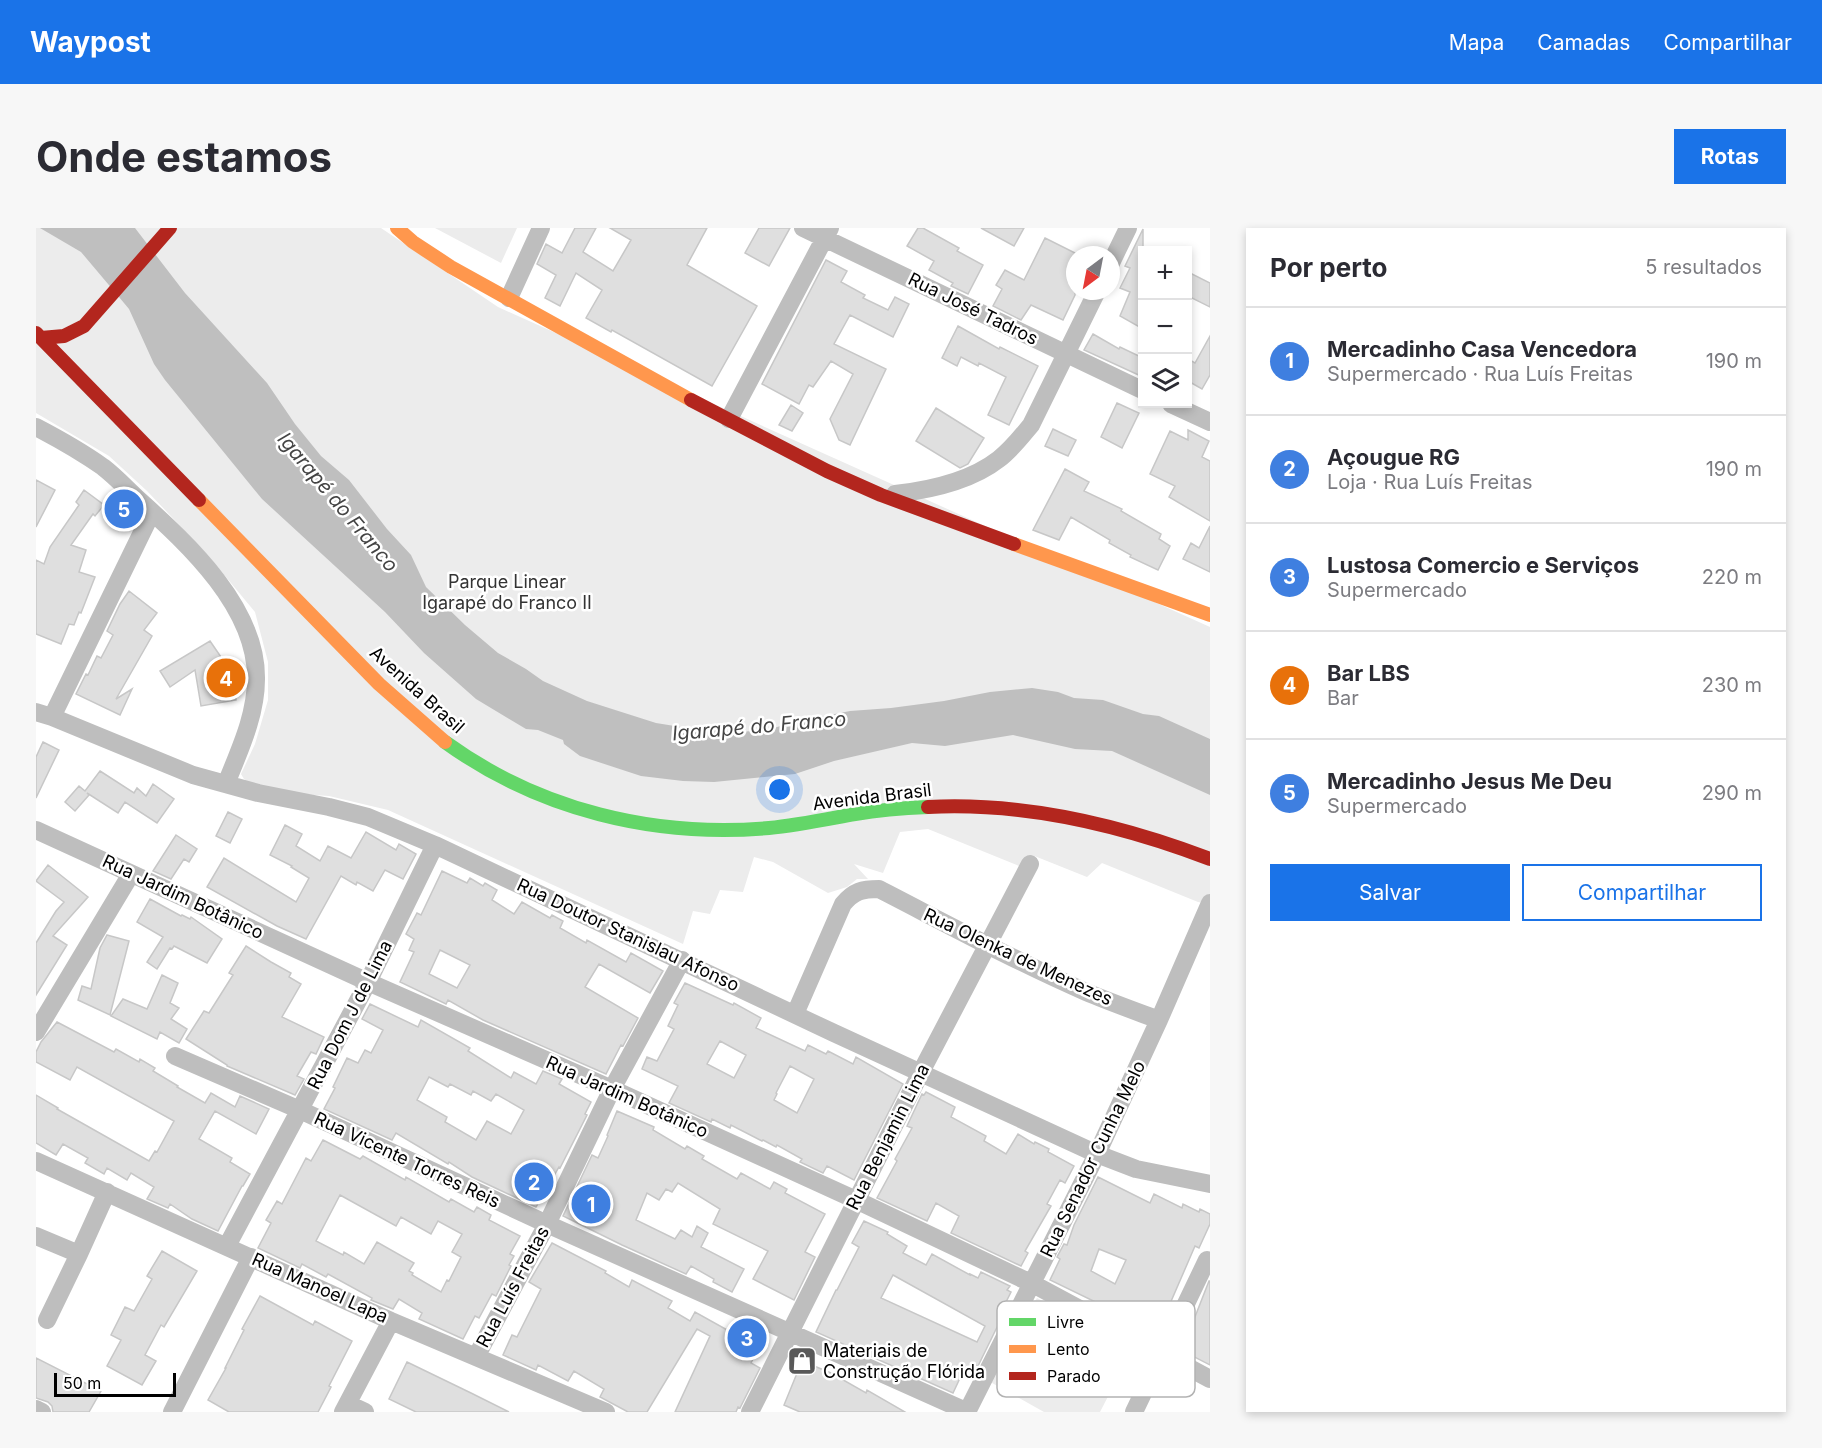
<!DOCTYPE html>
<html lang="pt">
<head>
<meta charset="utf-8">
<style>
  :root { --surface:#fff; --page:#f7f7f7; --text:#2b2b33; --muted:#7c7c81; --line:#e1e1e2; --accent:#1a73e8 }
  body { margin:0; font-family:Inter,sans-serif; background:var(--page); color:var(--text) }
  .controls { position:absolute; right:18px; top:18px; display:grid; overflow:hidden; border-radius:0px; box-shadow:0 3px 9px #0003 }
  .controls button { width:54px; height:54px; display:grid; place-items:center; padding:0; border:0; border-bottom:2px solid var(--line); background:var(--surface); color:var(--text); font:30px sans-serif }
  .compass { position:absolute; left:1030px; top:18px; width:54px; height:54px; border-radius:50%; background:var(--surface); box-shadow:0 3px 9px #0003; rotate:212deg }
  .scale { position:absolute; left:18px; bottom:15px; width:122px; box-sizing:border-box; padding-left:6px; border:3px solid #000; border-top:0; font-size:16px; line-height:21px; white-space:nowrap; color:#000; -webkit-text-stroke:4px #fff; paint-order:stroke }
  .you { position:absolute; left:744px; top:562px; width:21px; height:21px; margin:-15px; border:4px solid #fff; border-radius:50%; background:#1a73e8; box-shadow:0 0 0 9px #1a73e833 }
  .badge { display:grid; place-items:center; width:39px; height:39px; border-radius:50%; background:var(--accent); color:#fff; font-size:20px; font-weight:700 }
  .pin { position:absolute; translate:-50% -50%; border:3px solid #fff; box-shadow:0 2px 6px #0006 }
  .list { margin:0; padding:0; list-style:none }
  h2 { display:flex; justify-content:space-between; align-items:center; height:78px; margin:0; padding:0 24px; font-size:26px }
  h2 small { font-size:20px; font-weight:400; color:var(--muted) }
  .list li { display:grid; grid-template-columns:39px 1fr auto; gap:18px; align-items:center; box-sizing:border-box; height:108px; padding:0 24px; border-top:2px solid var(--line) }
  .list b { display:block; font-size:22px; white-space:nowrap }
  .list p { margin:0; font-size:20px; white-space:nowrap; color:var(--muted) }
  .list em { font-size:20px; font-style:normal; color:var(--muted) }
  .actions { display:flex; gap:12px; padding:18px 24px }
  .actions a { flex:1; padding:14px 0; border:2px solid var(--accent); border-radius:0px; text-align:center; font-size:21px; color:var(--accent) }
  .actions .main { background:var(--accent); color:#fff }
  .icon { flex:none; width:33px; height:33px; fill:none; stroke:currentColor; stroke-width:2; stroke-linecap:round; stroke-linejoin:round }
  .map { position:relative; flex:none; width:1174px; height:1184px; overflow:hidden; border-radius:0px }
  header { display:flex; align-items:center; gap:36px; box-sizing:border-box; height:84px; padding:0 30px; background:var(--accent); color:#fff }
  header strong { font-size:28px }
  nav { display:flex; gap:33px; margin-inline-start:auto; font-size:21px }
  .intro { display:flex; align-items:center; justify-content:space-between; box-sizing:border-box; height:144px; padding:0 36px }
  h1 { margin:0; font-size:42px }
  .button { padding:15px 27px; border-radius:0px; background:var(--accent); color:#fff; font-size:21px; font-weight:700 }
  main { display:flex; gap:36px; padding:0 36px }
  aside { flex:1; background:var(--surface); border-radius:0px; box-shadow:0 3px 9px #0003 }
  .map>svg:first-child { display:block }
  .green { fill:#ececec }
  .water { fill:#bfbfbf }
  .building { fill:#dfdfdf; stroke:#c7c7c7; stroke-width:1.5; fill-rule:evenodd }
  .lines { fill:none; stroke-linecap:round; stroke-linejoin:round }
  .street { stroke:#bebebe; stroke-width:18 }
  .fast { stroke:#63d668; stroke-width:14 }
  .slow { stroke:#ff974d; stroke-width:14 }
  .jam { stroke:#b3261e; stroke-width:14 }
  .labels { text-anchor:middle; stroke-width:5; stroke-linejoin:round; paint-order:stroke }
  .street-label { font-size:18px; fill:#000; stroke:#fff }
  .park-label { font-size:18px; fill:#333; stroke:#fff }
  .poi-label { font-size:18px; fill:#000; stroke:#fff; text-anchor:start }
  .water-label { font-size:20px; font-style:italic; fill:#444; stroke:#fff }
  .key { fill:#fff; stroke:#b2b2b2; stroke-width:1.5 }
  .key-label { font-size:16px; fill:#000 }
</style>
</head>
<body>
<header>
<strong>Waypost</strong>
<nav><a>Mapa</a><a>Camadas</a><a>Compartilhar</a></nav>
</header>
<div class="intro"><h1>Onde estamos</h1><a class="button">Rotas</a></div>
<main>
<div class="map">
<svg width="1174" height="1184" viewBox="0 0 1174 1184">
  <rect width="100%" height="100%" fill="#fff"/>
  <!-- green -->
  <path class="green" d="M0 0H345L462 79 1174 399V676L1162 674 1066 635 1051 649 996 627 988 640 892 601 864 604 847 645 818 636 832 651H821L811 659 792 665 737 634 718 629 707 664 684 662 674 686 657 683 647 716 352 582 293 568 262 566 214 555 208 551 205 546 219 516 232 472V434L219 384 170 325 111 263 73 228 0 185Z
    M399 0H481L465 35Z
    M1001 1070 1096 1122 1064 1184H1008L949 1151Z"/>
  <!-- water -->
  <path class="water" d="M4 0H99L149 65 231 155 259 196 285 228 313 252 351 301 375 327 390 359 429 397 462 425 490 441 507 453 551 473 620 495 651 500 702 504 731 502 758 494 814 483 855 480 908 473 954 464 996 460 1022 464 1038 470 1067 472 1107 486 1123 488 1174 511V567L1076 523 1039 521 977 507 909 518 876 515 798 533 759 546 678 554 647 553 605 548 544 528 528 516 527 512 502 502 490 501 440 471 388 425 349 384 226 271 129 152 118 136 93 81 83 69 45 24Z"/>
  <!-- building -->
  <path class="building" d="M539 0H560L547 24 577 43 595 12 574 0H671L651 37 721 78 676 158 576 102 575 104 550 90 566 62 540 45 524 78 509 70 520 47 501 36 510 16 526 25Z
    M723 0H754L733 38 709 25Z
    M882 0H887L923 20 921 23 947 37 932 66 915 58 917 55 893 42 898 33 871 18Z
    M945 0H988L978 18Z
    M1107 1V101L1084 88 1094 64 1084 60 1094 40 1089 38Z
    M1009 10 1039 25V67L1027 92 995 77 985 92 957 78 966 61 960 57 969 42 988 52Z
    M790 32 811 43 805 54 829 67 827 70 852 82 859 69 873 76 857 109 814 87 798 116 850 141 814 217 803 212 794 191 817 146 795 133 777 159 773 157 763 176 726 156Z
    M1152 44 1174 55V79L1152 68Z
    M922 98 963 121 964 119 1002 138 973 197 952 187 970 149 943 135 942 138 925 129 921 138 906 130Z
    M1057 106 1083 121 1084 119 1107 130V149L1048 122Z
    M1174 108V147L1166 161 1152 153V131L1159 135Z
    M1081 175 1103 185 1086 220 1065 209Z
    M755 177 767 185 756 203 743 197Z
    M900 180 948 210 932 236 924 240 880 213Z
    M1017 201 1040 212 1032 228 1009 218Z
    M1152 202 1173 213 1166 229 1174 233V293L1133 269 1139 258 1114 246 1134 203 1152 212Z
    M1029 241 1053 254 1048 263 1086 281 1085 283 1125 306 1123 311 1134 318 1122 342 1094 329 1095 327 1073 315 1074 312 1035 289 1023 312 997 302Z
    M0 252 19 262 0 299Z
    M48 262 68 277 59 288 57 286 35 317 50 322 43 344 59 349 45 385 43 384 38 397 33 396 25 416 0 406V332L8 336 14 319 43 277 40 274Z
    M1174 298V344L1147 331 1155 315 1163 320Z
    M93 363 121 385 108 402 116 408 80 471 96 461 84 487 40 466 50 446 52 447 61 428 65 430 77 407 71 403 84 376Z
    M174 413 187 432 191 430 198 445 196 446 200 472 165 478 159 442 134 459 124 443Z
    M7 514 23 522 0 570V529Z
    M64 543 98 565 101 560 110 568 117 556 138 571 121 595 89 574 82 585 51 565 53 567 39 583 29 574 43 558 49 563Z
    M192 584 206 591 194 615 180 608Z
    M249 597 266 606 260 618 284 633 292 618 315 630 330 604 360 622 363 616 380 626 367 651 349 642 337 663 321 654 320 657 305 648 270 711 241 698 171 659 188 630 260 674 273 650 255 639 256 638 234 627Z
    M140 607 161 621 153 634 148 631 135 651 117 643Z
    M12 637 52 669 17 708 31 717 0 767V715L20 683 28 674 0 653Z
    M406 643 431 655 434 650 447 658 449 655 461 662 456 672 478 686 486 674 514 690 516 687 527 693 524 700 550 715 551 712 590 734 595 725 627 743 614 765 563 736 549 759 602 790 587 818 585 817 570 846 447 792 412 772 410 776 364 754 378 724 373 722 378 711 370 706 381 685 385 687ZM404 722 434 737 421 760 393 746Z
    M114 671 145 688 146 687 154 691 155 689 186 711 171 735 138 718 136 721 134 720 121 741 111 734 127 709 101 694Z
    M71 707 93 713 74 787 42 772 46 758 55 761 64 720Z
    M210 718 235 734 255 745 253 749 265 756 246 789 288 809 280 826 275 824 261 848 268 851 259 867 191 838V837L150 811 168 783 173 785 197 747 193 745Z
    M126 747 142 755 134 775 143 780 135 791 151 801 143 815 124 804 121 811 75 788 87 771 111 781Z
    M649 755 697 777 698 775 725 790 720 800 769 823 772 817 790 826 792 823 817 836 820 829 867 856 818 952 791 938 787 945 764 934 766 931 741 917 740 919 727 912 726 913 695 897 694 900 676 891 675 894 633 875 642 858 606 841 611 829 621 833 638 801 632 798 642 777 638 775ZM684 813 710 827 698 850 671 836ZM754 838 778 851 761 885 738 872 741 866 740 865Z
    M334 776 382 799 385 792 434 820 432 823 475 850 478 844 500 856 507 843 526 851 523 856 555 874 549 886 551 887 524 940 523 939 500 979 436 949 413 934 412 936 360 905 356 912 288 881 299 860 297 859 311 830 322 835 329 822 335 825 347 802 326 791ZM393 849 412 859 414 856 435 867 437 863 455 873 460 866 488 882 475 906 451 893 440 912 409 894 411 889 381 872Z
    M21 794 78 824 80 821 103 834 104 831 119 840 117 843 142 858 141 859 169 875 175 865 199 879 204 868 233 881 220 906 179 883 163 911 196 930 194 934 214 946 207 958H206L182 1003 156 991 134 976 132 980 111 971 118 959 95 945 91 952 71 940 68 946 49 935 52 930 27 916 20 927 0 915V867L22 880 21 881 113 933 119 923 121 924 138 893 41 839 34 852 0 834V824L5 814Z
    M890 864 919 879 915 889 950 908 948 913 970 926 982 906 998 916 999 914 1013 921 1012 924 1038 938 1029 955 1024 952 1011 976 1015 978 989 1023 992 1025 985 1038 915 1005 923 988 900 975 891 993 841 970 861 933 859 931 876 900 871 898 886 866 888 867Z
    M581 883 618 899 617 902 649 921 651 918 668 928 666 931 701 951 705 945 734 961 738 954 751 961 749 965 789 986 769 1024 779 1029 758 1072 717 1051 732 1023 677 996 684 981 642 955 636 964 630 961 623 972 611 965 600 992 639 1011 645 1002 656 1009 661 998 672 1005 665 1019 708 1041 696 1064 677 1054 678 1051 655 1038 650 1046 586 1017 527 988 556 927 562 930 572 908 571 907Z
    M287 912 324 931 327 928 369 952 370 949 413 974 415 971 438 984 441 979 455 987 453 992 484 1008 474 1026 478 1028 473 1037 475 1038 460 1068 456 1066 443 1090 439 1088 427 1111 383 1091 386 1085 363 1071 357 1081 335 1072 336 1070 292 1046 290 1049 266 1036 264 1040 222 1020 235 995 230 992 241 973 246 976 270 930 275 933ZM304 967 360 998 365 989 395 1006 402 993 426 1006 416 1024 425 1029 413 1053 411 1052 405 1064 376 1047 377 1045 373 1043 378 1035 341 1014 328 1036 308 1024 307 1027 280 1013Z
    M1062 949 1114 975 1118 966 1146 980 1147 976 1163 984 1164 981 1174 986V996L1163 1020 1159 1018 1130 1085 1132 1086 1122 1108 1078 1083 1014 1052 1024 1031 1021 1029 1028 1016 1031 1017 1038 997ZM1063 1021 1090 1032 1079 1056 1055 1043Z
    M828 993 852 1004 851 1006 871 1018 867 1025 890 1037 896 1026 934 1047V1046L942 1050 945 1044 974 1058 971 1062 975 1064 963 1088 966 1089 942 1138 936 1135 928 1150 925 1148 917 1165 780 1104 800 1062H801L823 1019 816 1015ZM857 1047 949 1098 941 1114 845 1070Z
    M516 1015 570 1043 569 1045 593 1059 596 1052 636 1073 632 1080 654 1093 659 1084 693 1103 691 1105 722 1120 715 1135 724 1140 704 1180 702 1179 700 1184H639L674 1108 661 1101 611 1184H592L564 1169 568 1161 538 1143 532 1153 502 1137 500 1142 467 1127 476 1107 481 1109 505 1061 493 1054Z
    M126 1023 161 1043 128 1099 125 1097 109 1127 120 1133 106 1157 71 1138 85 1112 75 1107 89 1079 98 1083 116 1051 111 1048Z
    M1173 1053H1174V1137L1141 1120 1152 1097 1155 1099Z
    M224 1068 277 1097 279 1093 316 1113 293 1158 295 1159 282 1184H193L172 1172 190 1140H189L208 1102 206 1101Z
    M0 1130 65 1163 53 1184H17L16 1178 12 1174 0 1170Z
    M766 1133 795 1145 830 1165 831 1162 869 1184H764L748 1177Z
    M371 1134 435 1165 473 1184H380L353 1171Z"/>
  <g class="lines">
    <!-- street -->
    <path class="street" d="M767 0 1106 162
      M1075 35 1092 0
      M473 70 505 0
      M1135 176 1174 194
      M693 191 794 0
      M0 199C23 211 46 224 67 239 80 249 92 262 104 273 153 317 221 380 220 451 220 488 203 523 190 556
      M859 266C894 262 935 253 963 231 976 221 985 209 995 197L1061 63
      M0 484 16 489 157 547 222 565 293 579 332 589 399 617 798 805 1061 926 1100 941 1174 956
      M16 489 116 284
      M0 602 332 754 576 861 820 972 997 1056 1174 1151
      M759 786 807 676C818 663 826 661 843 661 911 696 979 733 1050 764 1074 774 1099 783 1123 792
      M0 804 95 646
      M139 828 264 882 511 996 932 1184
      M0 933 355 1093 570 1184
      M0 1008 43 1026
      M191 1018 332 754 399 617
      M11 1092 43 1026 71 964
      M440 1129 511 996 576 861 646 732
      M312 1176 329 1184
      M0 1181 6 1184
      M136 1184 215 1029
      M307 1184 355 1093
      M714 1184 885 844 994 636
      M931 1184 1061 926 1123 792 1174 675
      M1098 1184 1171 1032"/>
    <!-- fast -->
    <path class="fast" d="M409 514C503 582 618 610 733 600 762 597 791 591 819 586 843 582 868 580 892 579"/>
    <!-- slow -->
    <path class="slow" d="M361 0 377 14 415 39 655 172
      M163 272 343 456 409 514
      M978 316 1174 387"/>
    <!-- jam -->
    <path class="jam" d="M0 105 163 272
      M5 110 28 108 48 98 134 0
      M655 172 791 243 845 267 978 316
      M892 579C988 574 1085 597 1174 631"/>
  </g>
  <!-- icons -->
  <defs>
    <g id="shop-square" transform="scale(1.5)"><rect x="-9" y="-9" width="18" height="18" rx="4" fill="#595959" stroke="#fff"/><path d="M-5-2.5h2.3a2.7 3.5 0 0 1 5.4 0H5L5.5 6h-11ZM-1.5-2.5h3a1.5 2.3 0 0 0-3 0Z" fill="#fff"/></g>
  </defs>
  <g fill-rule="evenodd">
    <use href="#shop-square" x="766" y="1133"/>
  </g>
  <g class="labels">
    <!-- street labels -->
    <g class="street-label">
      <text transform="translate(937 81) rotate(26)" y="6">Rua José Tadros</text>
      <text transform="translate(381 462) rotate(42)" y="6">Avenida Brasil</text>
      <text transform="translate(836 569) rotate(-7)" y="6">Avenida Brasil</text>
      <text transform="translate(147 669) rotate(25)" y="6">Rua Jardim Botânico</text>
      <text transform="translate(592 707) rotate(25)" y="6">Rua Doutor Stanislau Afonso</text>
      <text transform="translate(982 729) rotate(25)" y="6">Rua Olenka de Menezes</text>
      <text transform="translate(314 787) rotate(-63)" y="6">Rua Dom J de Lima</text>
      <text transform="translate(591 869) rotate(24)" y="6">Rua Jardim Botânico</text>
      <text transform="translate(852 909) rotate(-63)" y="6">Rua Benjamin Lima</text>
      <text transform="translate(1057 931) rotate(-64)" y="6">Rua Senador Cunha Melo</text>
      <text transform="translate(371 932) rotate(25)" y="6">Rua Vicente Torres Reis</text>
      <text transform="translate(477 1059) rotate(-62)" y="6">Rua Luís Freitas</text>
      <text transform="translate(284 1060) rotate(24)" y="6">Rua Manoel Lapa</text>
    </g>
    <!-- park labels -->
    <g class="park-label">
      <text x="471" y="360">Parque Linear<tspan x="471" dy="21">Igarapé do Franco II</tspan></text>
    </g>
    <!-- poi labels -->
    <g class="poi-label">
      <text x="787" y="1129">Materiais de<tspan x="787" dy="21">Construção Flórida</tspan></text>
    </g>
    <!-- water labels -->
    <g class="water-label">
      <text transform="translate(302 274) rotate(50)" y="7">Igarapé do Franco</text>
      <text transform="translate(723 498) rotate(-5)" y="7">Igarapé do Franco</text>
    </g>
  </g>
  <!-- legend -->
  <rect x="961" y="1073" width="198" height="96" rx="9" class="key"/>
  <rect x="973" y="1090" width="27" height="8" fill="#63d668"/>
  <rect x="973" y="1117" width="27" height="8" fill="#ff974d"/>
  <rect x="973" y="1144" width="27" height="8" fill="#b3261e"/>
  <g class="key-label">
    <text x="1011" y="1100">Livre</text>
    <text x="1011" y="1127">Lento</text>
    <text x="1011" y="1154">Parado</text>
  </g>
</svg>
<div class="controls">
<button>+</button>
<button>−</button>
<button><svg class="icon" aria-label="layers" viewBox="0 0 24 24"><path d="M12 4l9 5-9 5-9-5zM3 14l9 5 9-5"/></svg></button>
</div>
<svg class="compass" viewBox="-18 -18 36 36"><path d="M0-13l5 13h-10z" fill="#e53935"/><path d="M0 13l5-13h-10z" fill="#7c7c81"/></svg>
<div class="scale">50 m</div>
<div class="you"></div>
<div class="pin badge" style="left:555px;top:976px;background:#3f7fe0">1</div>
<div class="pin badge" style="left:498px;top:954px;background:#3f7fe0">2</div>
<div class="pin badge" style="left:711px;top:1110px;background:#3f7fe0">3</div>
<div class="pin badge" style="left:190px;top:450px;background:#e8710a">4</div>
<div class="pin badge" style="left:88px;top:281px;background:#3f7fe0">5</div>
</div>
<aside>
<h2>Por perto<small>5 resultados</small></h2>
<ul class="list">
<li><span class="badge" style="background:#3f7fe0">1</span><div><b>Mercadinho Casa Vencedora</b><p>Supermercado · Rua Luís Freitas</p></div><em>190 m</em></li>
<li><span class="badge" style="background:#3f7fe0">2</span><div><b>Açougue RG</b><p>Loja · Rua Luís Freitas</p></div><em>190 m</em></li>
<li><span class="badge" style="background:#3f7fe0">3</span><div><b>Lustosa Comercio e Serviços</b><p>Supermercado</p></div><em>220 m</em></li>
<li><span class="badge" style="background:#e8710a">4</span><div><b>Bar LBS</b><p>Bar</p></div><em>230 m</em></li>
<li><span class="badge" style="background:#3f7fe0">5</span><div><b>Mercadinho Jesus Me Deu</b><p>Supermercado</p></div><em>290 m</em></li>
</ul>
<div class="actions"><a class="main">Salvar</a><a>Compartilhar</a></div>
</aside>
</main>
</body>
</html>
